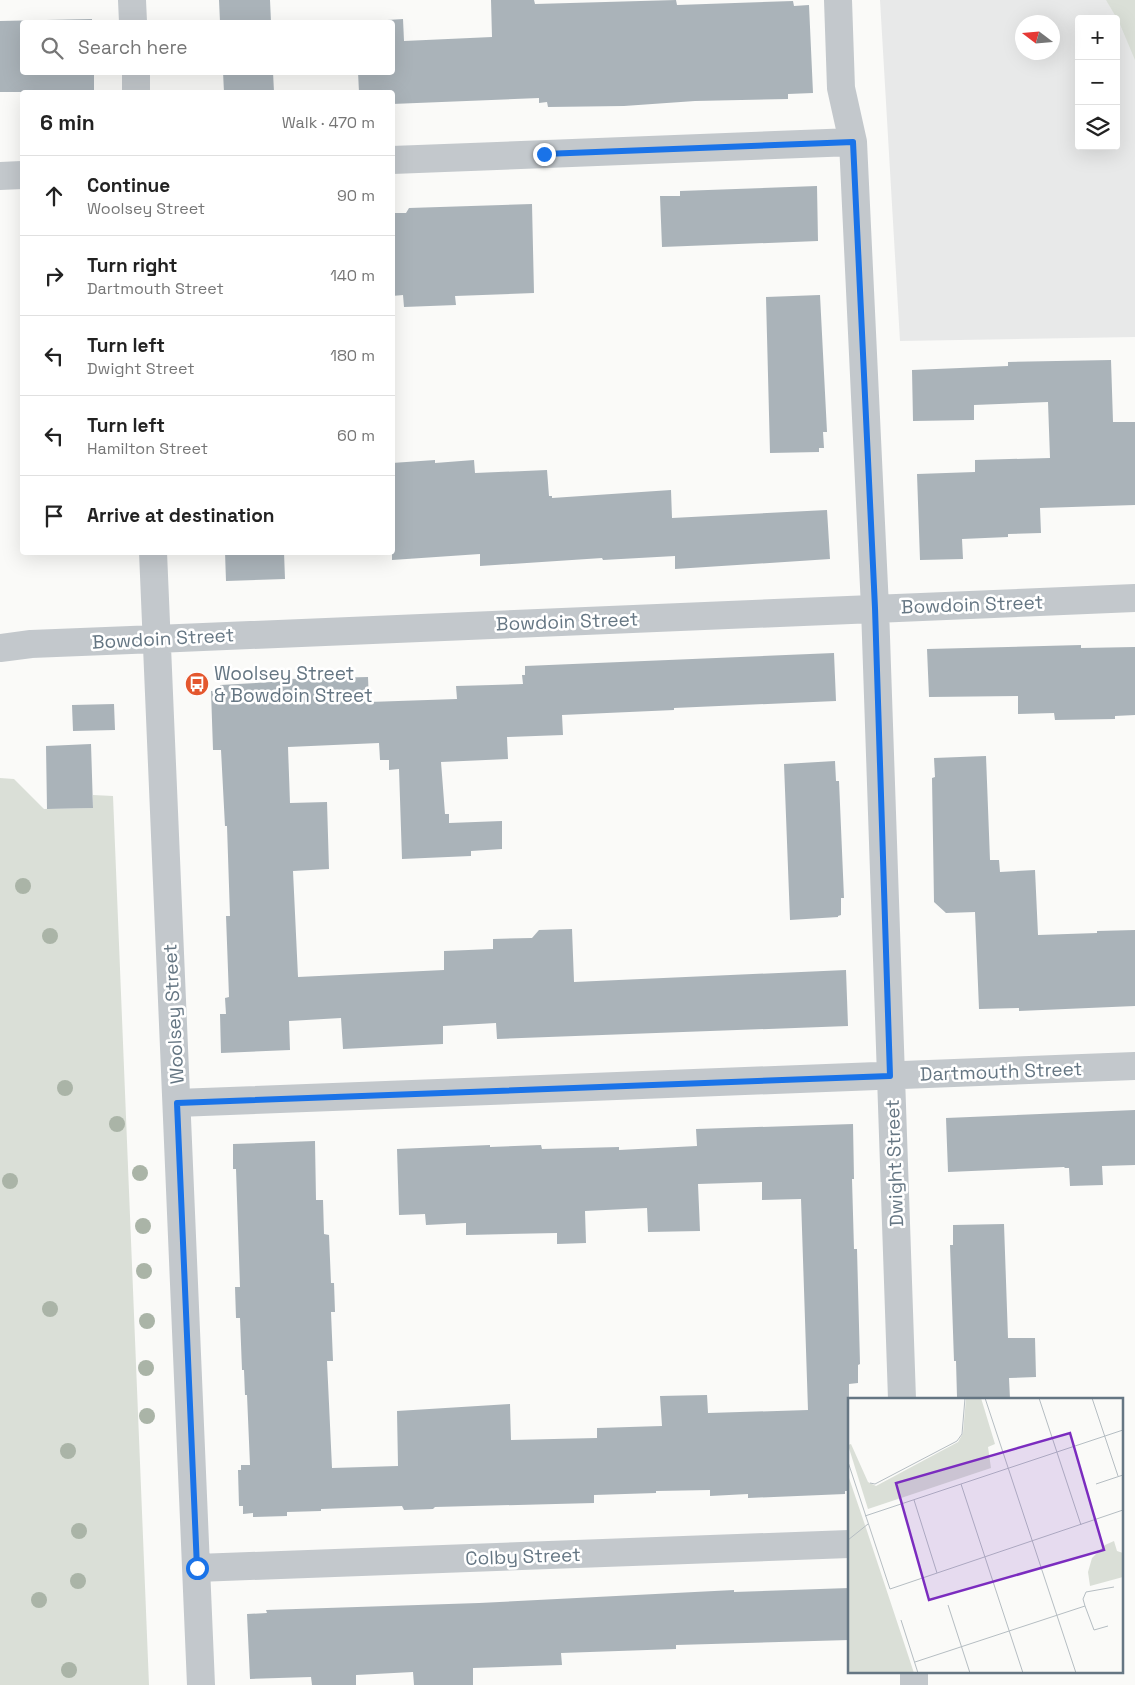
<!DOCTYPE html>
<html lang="en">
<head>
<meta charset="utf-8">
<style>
  :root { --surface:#fff; --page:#f6f6f6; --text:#222; --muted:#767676; --line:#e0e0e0 }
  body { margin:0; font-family:"Space Grotesk",sans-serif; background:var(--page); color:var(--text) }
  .controls { position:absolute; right:15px; top:15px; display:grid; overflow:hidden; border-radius:5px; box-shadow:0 5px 20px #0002 }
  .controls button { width:45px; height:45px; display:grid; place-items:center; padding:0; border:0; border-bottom:1px solid var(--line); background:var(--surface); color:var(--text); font:25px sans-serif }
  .compass { position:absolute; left:1015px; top:15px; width:45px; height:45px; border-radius:50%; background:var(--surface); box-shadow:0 5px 20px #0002; rotate:286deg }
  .stop { position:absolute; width:15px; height:15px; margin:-11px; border:4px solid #1a73e8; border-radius:50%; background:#fff }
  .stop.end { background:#1a73e8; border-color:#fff; box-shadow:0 1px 5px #0008 }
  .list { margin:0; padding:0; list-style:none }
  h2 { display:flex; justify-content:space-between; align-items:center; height:65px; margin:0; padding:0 20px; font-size:21px }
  h2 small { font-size:16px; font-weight:400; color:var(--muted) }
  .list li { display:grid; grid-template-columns:32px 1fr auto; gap:15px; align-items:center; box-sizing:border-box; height:80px; padding:0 20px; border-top:1px solid var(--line) }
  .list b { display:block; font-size:19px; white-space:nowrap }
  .list p { margin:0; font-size:16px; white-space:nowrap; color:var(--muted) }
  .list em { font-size:16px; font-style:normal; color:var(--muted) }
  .icon { flex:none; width:28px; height:28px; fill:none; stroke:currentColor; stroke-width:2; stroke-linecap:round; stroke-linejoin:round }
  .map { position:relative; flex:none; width:1135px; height:1685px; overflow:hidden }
  .search { position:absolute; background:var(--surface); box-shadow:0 5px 20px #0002; left:20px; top:20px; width:375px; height:55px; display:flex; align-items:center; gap:12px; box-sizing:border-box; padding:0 18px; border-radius:5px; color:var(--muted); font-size:19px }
  .panel { position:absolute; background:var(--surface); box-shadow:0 5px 20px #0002; left:20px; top:90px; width:375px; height:465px; border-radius:5px }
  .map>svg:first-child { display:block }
  .built { fill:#e8e9e9; fill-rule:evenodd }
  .green { fill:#dadfd7 }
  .building { fill:#aab3b9 }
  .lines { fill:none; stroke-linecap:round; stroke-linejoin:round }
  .minor { stroke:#c3c8cc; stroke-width:28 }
  .tree { fill:#aab4a7 }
  .route { stroke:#1a73e8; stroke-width:6 }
  .labels { text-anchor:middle; stroke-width:5; stroke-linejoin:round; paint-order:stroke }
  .street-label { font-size:19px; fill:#657683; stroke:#fff }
  .poi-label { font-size:19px; fill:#657683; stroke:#fff; text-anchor:start }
  .inset-road { fill:none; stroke:#b5bdc2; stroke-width:1 }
  .view { fill:#7b2cbf; fill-opacity:0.15; stroke:#7b2cbf; stroke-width:2.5 }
  .inset-edge { fill:none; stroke:#657683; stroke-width:2.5 }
</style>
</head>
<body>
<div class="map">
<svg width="1135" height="1685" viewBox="0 0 1135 1685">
  <rect width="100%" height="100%" fill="#fafaf8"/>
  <!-- built -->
  <path class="built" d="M880 0H1135V337L900 341ZM1079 19H1116V146H1079ZM1022 22H1052V52H1022Z"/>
  <!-- green -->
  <path class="green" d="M1106 0H1135V60L1119 22Z
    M0 778 14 779 44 809 93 808V795L113 796 149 1685H0Z"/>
  <!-- building -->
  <path class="building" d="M219 0H270L271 22H220Z
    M491 0H534L535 4 676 0 677 5 793 1 794 6 809 5 813 93 788 94V99L695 101 624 106 548 107 547 102 539 103V98L392 104V92H359L358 72H392V22H356L403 19 404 41 492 37Z
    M92 19V22H22V72H94V92H0V21Z
    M223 72H273L274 92H224Z
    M817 186 818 241 662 247 660 196H680V191Z
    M532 204 534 293 455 296 456 305 404 307 403 295 392 296V213H406L409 208Z
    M820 295 827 432H823L824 448H819V452L770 453 766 297Z
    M1111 360 1113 422H1135V505L1040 508 1041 533 1008 534V537L962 539 963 559 920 560 917 474 975 472V460L1050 458 1048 402 974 405V420L913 421 912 370 1008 366V362Z
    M435 460V463L474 460 475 473 547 470 549 496H552V498L671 490 672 518 827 510 830 559 675 569V556L603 560 602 558 480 566V554L392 560V463Z
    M225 552H284L285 579 226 581Z
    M1081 645V648L1135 647V715L1115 716V719L1055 720 1054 713 1018 714V696L929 697 927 649Z
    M834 653 836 701 674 708V710L562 715 563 735 507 737 508 759 441 762 445 814H449V823L502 821V849L471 851V856L402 859 399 769 389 770V760H380L379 743 288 747 290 803 327 802 329 869 293 871 298 977 444 970V951L493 949V939L532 938 539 930 572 929 574 982 846 970 848 1026 497 1039 496 1023 443 1026V1044L343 1049 341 1018 289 1021 290 1050 221 1053 220 1014H226L225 998 229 997 226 916H230L227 826H225L221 750H213L211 691H220V685L289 681V679L368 677 369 702 457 699 456 686 523 684 522 675H525V666Z
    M114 704 115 730 73 731 72 705Z
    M91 744 93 808 47 809 46 746Z
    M986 756 990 860H999L1000 872 1035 870 1038 935 1097 933V931L1135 930V1006L1019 1011V1008L979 1009 975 912 946 913 934 902 932 778 935 777 934 758Z
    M835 761 836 781H839L844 898H841V915L838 916V917L790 920 784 764Z
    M1135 1110V1165L1102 1166 1103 1185 1070 1186 1069 1168H1065L1064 1167 948 1172 946 1118Z
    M853 1124 854 1179H852L854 1249H857L860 1364 858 1365V1383L849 1384V1491H845V1494L748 1498V1494L710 1496V1490L656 1491V1493L594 1495V1503L435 1507 433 1509 404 1510 402 1506 321 1509V1511L287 1512V1516L253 1517V1513L243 1514V1506H239L238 1470H241V1465H250L247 1395H245L244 1370H242L240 1318H236L235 1287H240L236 1169H233V1144L315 1141 316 1200H323L324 1234 329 1235 331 1283H334L335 1312H331L333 1361H327L332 1468 398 1466 397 1411 510 1404 511 1440 597 1438V1428L662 1426 660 1396 707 1395 708 1413 808 1410 801 1199 762 1200V1182L698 1184 700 1231 648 1232 647 1208 585 1211 586 1243 557 1244V1233L466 1235V1223L426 1225 425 1214 399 1215 397 1149 490 1145V1147L541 1145 542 1149 619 1147V1150L697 1146 696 1129Z
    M1004 1224 1008 1338H1035L1036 1377 1009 1378 1010 1399H961V1397H957L956 1361H954L950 1245H953V1225Z
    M849 1588V1640L676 1645V1649L561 1653 562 1665 473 1668V1685H414L413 1672 356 1675V1685H312L311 1677 250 1679 247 1614 267 1613 266 1610 479 1603 734 1590V1592Z"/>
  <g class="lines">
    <!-- minor -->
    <path class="minor" d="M132 0 133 22
      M838 0 841 88 853 142 875 608 902 1399
      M136 72V92
      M392 160 853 142
      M0 176 22 175
      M153 552 201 1685
      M0 648 31 644 156 639 1135 598
      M177 1103 1135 1066
      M197 1568 849 1544
      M914 1671V1685"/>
  </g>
  <!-- trees -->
  <g class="tree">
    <circle cx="23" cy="886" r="8"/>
    <circle cx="50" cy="936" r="8"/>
    <circle cx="65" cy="1088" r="8"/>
    <circle cx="117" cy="1124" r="8"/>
    <circle cx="140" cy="1173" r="8"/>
    <circle cx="10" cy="1181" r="8"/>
    <circle cx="143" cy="1226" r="8"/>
    <circle cx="144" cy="1271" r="8"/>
    <circle cx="50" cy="1309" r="8"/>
    <circle cx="147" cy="1321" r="8"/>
    <circle cx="146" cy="1368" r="8"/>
    <circle cx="147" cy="1416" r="8"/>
    <circle cx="68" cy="1451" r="8"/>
    <circle cx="79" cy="1531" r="8"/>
    <circle cx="78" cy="1581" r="8"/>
    <circle cx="39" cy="1600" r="8"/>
    <circle cx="69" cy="1670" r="8"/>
  </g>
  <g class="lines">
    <!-- route -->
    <path class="route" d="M197 1568 177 1103 890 1076 875 608 853 142 544 154"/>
  </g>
  <!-- icons -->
  <defs>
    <g id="bus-disc" transform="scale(1.25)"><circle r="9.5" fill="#e4572e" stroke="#fff"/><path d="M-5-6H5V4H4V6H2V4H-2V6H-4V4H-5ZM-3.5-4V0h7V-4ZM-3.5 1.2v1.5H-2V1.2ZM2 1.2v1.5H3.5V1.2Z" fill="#fff"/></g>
  </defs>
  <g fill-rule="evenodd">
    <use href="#bus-disc" x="197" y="684"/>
  </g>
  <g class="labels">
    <!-- street labels -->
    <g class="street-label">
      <text transform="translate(972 604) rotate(-2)" y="7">Bowdoin Street</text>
      <text transform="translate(567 621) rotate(-2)" y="7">Bowdoin Street</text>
      <text transform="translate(163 638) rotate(-3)" y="7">Bowdoin Street</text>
      <text transform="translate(173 1014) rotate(-93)" y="7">Woolsey Street</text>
      <text transform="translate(1001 1071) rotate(-2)" y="7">Dartmouth Street</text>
      <text transform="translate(894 1163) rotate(-92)" y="7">Dwight Street</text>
      <text transform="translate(523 1556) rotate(-2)" y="7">Colby Street</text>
    </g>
    <!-- poi labels -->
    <g class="poi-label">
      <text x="214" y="680">Woolsey Street<tspan x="214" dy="22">&amp; Bowdoin Street</tspan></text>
    </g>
  </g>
  <!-- overview -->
  <g transform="translate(848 1398)">
    <rect width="275" height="275" fill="#fafaf8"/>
    <path d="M118 0H133L147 46 140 49 143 70 20 111 0 47 3 46 20 84 28 88 110 44 115 35ZM0 77 18 130 66 275H0ZM266 143 269 153 275 155V179L242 188 240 174 244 160 257 147Z" fill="#dadfd7"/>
    <path class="inset-road" d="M137 0 228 275M191 0 233 127M244 0 270 78M0 64 42 191 275 112M22 85 27 86 109 43 114 36 117 0M113 86 175 275M248 86 275 77M66 102 89 175M17 118 275 32M0 142 20 126M100 207 122 275M237 208 246 232 260 228M53 222 70 275M67 264 237 208 235 201 238 194 266 189"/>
    <path class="view" d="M222 35 256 152 81 202 48 85Z"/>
    <rect width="275" height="275" class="inset-edge"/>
  </g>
</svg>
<div class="controls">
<button>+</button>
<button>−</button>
<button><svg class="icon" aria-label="layers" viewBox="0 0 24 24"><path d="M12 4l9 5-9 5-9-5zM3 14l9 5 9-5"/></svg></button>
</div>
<svg class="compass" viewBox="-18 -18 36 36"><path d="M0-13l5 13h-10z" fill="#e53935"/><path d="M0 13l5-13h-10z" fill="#767676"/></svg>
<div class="stop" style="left:197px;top:1568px"></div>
<div class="stop end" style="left:544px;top:154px"></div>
<div class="search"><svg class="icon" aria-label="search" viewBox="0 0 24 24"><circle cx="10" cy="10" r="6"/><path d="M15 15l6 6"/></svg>Search here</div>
<section class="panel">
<h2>6 min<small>Walk · 470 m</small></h2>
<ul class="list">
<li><svg class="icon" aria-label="ahead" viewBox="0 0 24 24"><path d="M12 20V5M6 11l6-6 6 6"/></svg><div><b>Continue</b><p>Woolsey Street</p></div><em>90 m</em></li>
<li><svg class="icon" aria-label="right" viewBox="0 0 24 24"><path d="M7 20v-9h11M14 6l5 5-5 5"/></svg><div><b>Turn right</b><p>Dartmouth Street</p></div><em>140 m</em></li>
<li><svg class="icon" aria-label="left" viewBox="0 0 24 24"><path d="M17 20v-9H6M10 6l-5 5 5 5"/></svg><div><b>Turn left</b><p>Dwight Street</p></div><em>180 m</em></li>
<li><svg class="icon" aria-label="left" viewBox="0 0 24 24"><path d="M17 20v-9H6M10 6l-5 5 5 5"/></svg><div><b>Turn left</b><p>Hamilton Street</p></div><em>60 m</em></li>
<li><svg class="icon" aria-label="arrive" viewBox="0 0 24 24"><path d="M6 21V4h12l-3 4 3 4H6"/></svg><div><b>Arrive at destination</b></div></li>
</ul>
</section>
</div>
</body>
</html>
